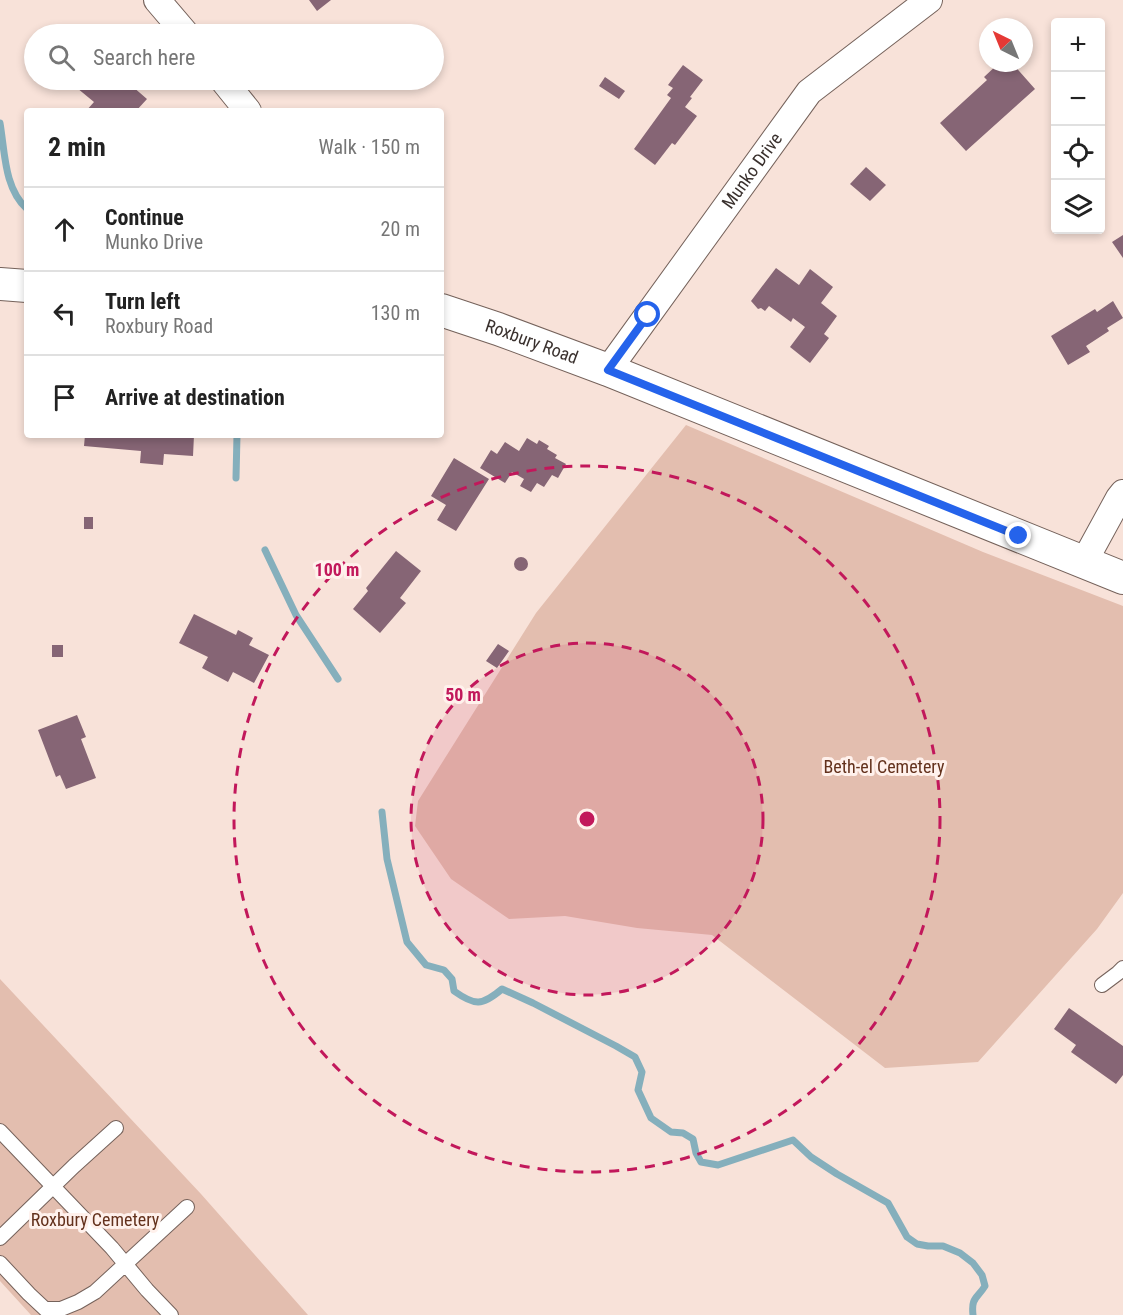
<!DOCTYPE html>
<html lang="en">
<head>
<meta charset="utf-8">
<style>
  :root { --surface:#fff; --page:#f6f6f6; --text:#222; --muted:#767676; --line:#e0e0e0 }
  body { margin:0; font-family:"Roboto Condensed",sans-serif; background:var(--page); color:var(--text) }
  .controls { position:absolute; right:18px; top:18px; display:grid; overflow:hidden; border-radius:6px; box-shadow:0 3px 9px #0003 }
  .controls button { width:54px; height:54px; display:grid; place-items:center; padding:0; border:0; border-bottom:2px solid var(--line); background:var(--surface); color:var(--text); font:30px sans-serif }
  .compass { position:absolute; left:979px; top:18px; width:54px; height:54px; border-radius:50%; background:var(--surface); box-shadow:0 3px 9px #0003; rotate:317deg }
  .stop { position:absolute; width:18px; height:18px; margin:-14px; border:4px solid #2563eb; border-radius:50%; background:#fff }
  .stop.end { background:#2563eb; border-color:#fff; box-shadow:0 2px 6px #0008 }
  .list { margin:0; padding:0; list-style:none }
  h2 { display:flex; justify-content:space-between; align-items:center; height:78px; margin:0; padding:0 24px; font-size:26px }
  h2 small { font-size:20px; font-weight:400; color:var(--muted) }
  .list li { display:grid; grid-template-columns:39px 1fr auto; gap:18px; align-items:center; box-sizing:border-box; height:84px; padding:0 24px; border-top:2px solid var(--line) }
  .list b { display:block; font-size:22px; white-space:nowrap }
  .list p { margin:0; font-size:20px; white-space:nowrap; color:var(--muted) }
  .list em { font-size:20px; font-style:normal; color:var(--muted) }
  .icon { flex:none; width:33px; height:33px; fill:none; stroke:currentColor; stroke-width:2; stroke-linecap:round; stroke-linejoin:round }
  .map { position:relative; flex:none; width:1123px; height:1315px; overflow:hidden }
  .search { position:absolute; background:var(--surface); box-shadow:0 3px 9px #0003; left:24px; top:24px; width:420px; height:66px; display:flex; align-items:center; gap:15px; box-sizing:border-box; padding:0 21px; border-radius:33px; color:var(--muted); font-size:22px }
  .panel { position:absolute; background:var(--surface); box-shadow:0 3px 9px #0003; left:24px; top:108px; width:420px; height:330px; border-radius:6px }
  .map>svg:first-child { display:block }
  .green { fill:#e3beaf }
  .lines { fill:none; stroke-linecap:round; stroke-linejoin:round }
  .stream { stroke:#85afbc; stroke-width:7 }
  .building { fill:#866575 }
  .service-casing { stroke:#75625b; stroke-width:16 }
  .minor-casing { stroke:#75625b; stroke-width:28 }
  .tertiary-casing { stroke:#75625b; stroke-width:34 }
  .service { stroke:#fff; stroke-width:14 }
  .minor { stroke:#fff; stroke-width:26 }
  .tertiary { stroke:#fff; stroke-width:32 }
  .route { stroke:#2563eb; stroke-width:8 }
  .ring { fill:none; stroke:#c2185b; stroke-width:3; stroke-dasharray:10 8 }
  .labels { text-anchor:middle; stroke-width:6; stroke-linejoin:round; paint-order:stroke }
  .street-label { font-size:18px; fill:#3a312e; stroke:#fff1ec }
  .park-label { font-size:18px; fill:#63311c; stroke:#fff1ec }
  .centre { fill:#c2185b; stroke:#fff1ec; stroke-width:3 }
  .ring-label { font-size:18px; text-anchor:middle; font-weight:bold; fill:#c2185b; stroke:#fff1ec; stroke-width:6; stroke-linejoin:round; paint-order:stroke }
</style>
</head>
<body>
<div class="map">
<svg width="1123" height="1315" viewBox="0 0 1123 1315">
  <rect width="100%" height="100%" fill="#f8e2d9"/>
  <!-- green -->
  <path class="green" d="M686 425 983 552 1123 606V893L1097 929 978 1062 885 1068 712 935 637 928 565 916 509 919 451 879 415 826 418 801 536 613Z
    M0 979 201 1194 308 1315H31L0 1281Z"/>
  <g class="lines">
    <!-- stream -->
    <path class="stream" d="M0 123C5 152 4 188 27 209
      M236 478 237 435
      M265 550 296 615 338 679
      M382 812 387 859 407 942 426 965 444 970 452 979 454 991C475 1006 482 1006 502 989L533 1003 616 1046 635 1057 642 1072 638 1090 651 1118 671 1132 683 1133 693 1139 696 1153 701 1162 718 1165 793 1140 811 1157 837 1174 888 1203 907 1237 917 1244 928 1246H943L960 1253 973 1263 982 1275 985 1286C977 1299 971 1297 973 1315"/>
  </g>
  <!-- building -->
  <path class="building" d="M309 0H331L317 11Z
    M999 63H1012L1035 89 966 151 940 123 987 80 984 77Z
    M683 65 703 80 690 97 692 98 685 107 697 116 675 145 672 143 655 165 634 149 671 98 667 95 673 88 668 85Z
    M605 77 625 91 619 99 599 86Z
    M84 80H125L147 99 136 111H86L94 102 77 88Z
    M866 167 886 185 870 201 850 184Z
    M1123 235V258L1112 242Z
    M776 268 799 285 810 269 833 287 821 303 837 316 824 334 829 338 810 363 790 347 805 327 793 318 791 322 769 306 765 311 761 308 758 309 751 301Z
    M1113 301 1123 318 1107 328 1109 331 1086 346 1090 352 1068 365 1051 336 1095 309 1097 312Z
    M85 435H194L193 456 164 454 163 465 140 463 141 451 84 446Z
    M527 438 537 444 539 440 549 446 547 449 557 455 555 458 566 464 558 478 552 475 544 487 537 483 531 492 520 486 524 479 512 472 505 483 480 468 491 450 497 454 505 442 519 451Z
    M454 458 489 479 456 531 437 520 446 505 431 496Z
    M84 517H93V529H84Z
    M396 551 421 571 400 598 406 603 380 633 353 609 368 591 366 588Z
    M514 564a7 7 0 1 1 14 0a7 7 0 1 1-14 0Z
    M194 614 236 635 238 630 253 638 249 645 269 655 254 683 233 672 228 682 202 668 208 657 179 643Z
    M498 644 509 651 497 668 486 661Z
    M52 645H63V657H52Z
    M77 715 86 737 81 739 96 778 66 789 60 775 56 777 38 730Z
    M1069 1008 1123 1046V1075L1116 1084 1071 1052 1076 1045 1054 1029Z"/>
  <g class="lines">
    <!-- service casing -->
    <g class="service-casing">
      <path id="service" d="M1102 985 1118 973 1123 968
        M0 1131 112 1248 147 1290 171 1315
        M0 1238 74 1166 116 1128
        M0 1263 29 1294 45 1309H61L78 1302 95 1292 187 1207"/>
    </g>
    <!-- minor casing -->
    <g class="minor-casing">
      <g id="minor">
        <path d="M157 0 186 34"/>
        <path d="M223 80 248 111"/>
        <path id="s1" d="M608 370 809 92 929 0"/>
        <path d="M1084 562 1119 498 1123 493"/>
      </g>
    </g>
    <!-- tertiary casing -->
    <g class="tertiary-casing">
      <g id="tertiary">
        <path d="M0 284 27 286"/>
        <path id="s2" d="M441 310 498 329 608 370 1123 578"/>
      </g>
    </g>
    <!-- service -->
    <use href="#service" class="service"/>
    <!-- minor -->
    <use href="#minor" class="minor"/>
    <!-- tertiary -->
    <use href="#tertiary" class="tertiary"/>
  </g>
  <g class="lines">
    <!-- route -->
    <path class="route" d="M648 315 608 370 1019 536"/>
  </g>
  <!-- distance rings -->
  <circle cx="587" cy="819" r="176" fill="#c2185b" fill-opacity=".12"/>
  <g class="ring">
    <circle cx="587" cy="819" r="176"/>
    <circle cx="587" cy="819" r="353"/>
  </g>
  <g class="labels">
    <!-- street labels -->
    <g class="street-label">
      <text dy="6" stroke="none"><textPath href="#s1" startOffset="246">Munko Drive</textPath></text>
      <text dy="6" stroke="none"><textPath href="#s2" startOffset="96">Roxbury Road</textPath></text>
    </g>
    <!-- park labels -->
    <g class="park-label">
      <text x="884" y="773">Beth-el Cemetery</text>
      <text x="95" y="1226">Roxbury Cemetery</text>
    </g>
  </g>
  <circle cx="587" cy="819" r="9" class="centre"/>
  <g class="ring-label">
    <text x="337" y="576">100 m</text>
    <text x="463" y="701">50 m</text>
  </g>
</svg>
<div class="controls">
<button>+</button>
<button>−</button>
<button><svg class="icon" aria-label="locate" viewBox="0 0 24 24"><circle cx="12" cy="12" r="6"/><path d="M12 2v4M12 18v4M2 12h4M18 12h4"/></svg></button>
<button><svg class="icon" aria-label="layers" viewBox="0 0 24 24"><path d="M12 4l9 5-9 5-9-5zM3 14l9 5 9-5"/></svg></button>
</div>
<svg class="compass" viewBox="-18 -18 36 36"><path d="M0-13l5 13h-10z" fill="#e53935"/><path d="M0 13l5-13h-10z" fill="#767676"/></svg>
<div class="stop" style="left:648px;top:315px"></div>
<div class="stop end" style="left:1019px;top:536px"></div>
<div class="search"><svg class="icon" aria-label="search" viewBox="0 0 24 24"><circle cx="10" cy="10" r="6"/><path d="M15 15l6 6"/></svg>Search here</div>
<section class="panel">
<h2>2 min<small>Walk · 150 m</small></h2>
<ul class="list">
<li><svg class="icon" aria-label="ahead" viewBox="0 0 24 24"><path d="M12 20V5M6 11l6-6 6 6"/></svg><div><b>Continue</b><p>Munko Drive</p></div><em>20 m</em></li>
<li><svg class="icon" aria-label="left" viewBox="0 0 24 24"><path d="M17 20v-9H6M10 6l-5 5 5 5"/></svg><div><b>Turn left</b><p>Roxbury Road</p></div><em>130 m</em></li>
<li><svg class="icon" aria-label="arrive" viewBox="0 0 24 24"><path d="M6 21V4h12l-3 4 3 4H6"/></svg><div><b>Arrive at destination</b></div></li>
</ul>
</section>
</div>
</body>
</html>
